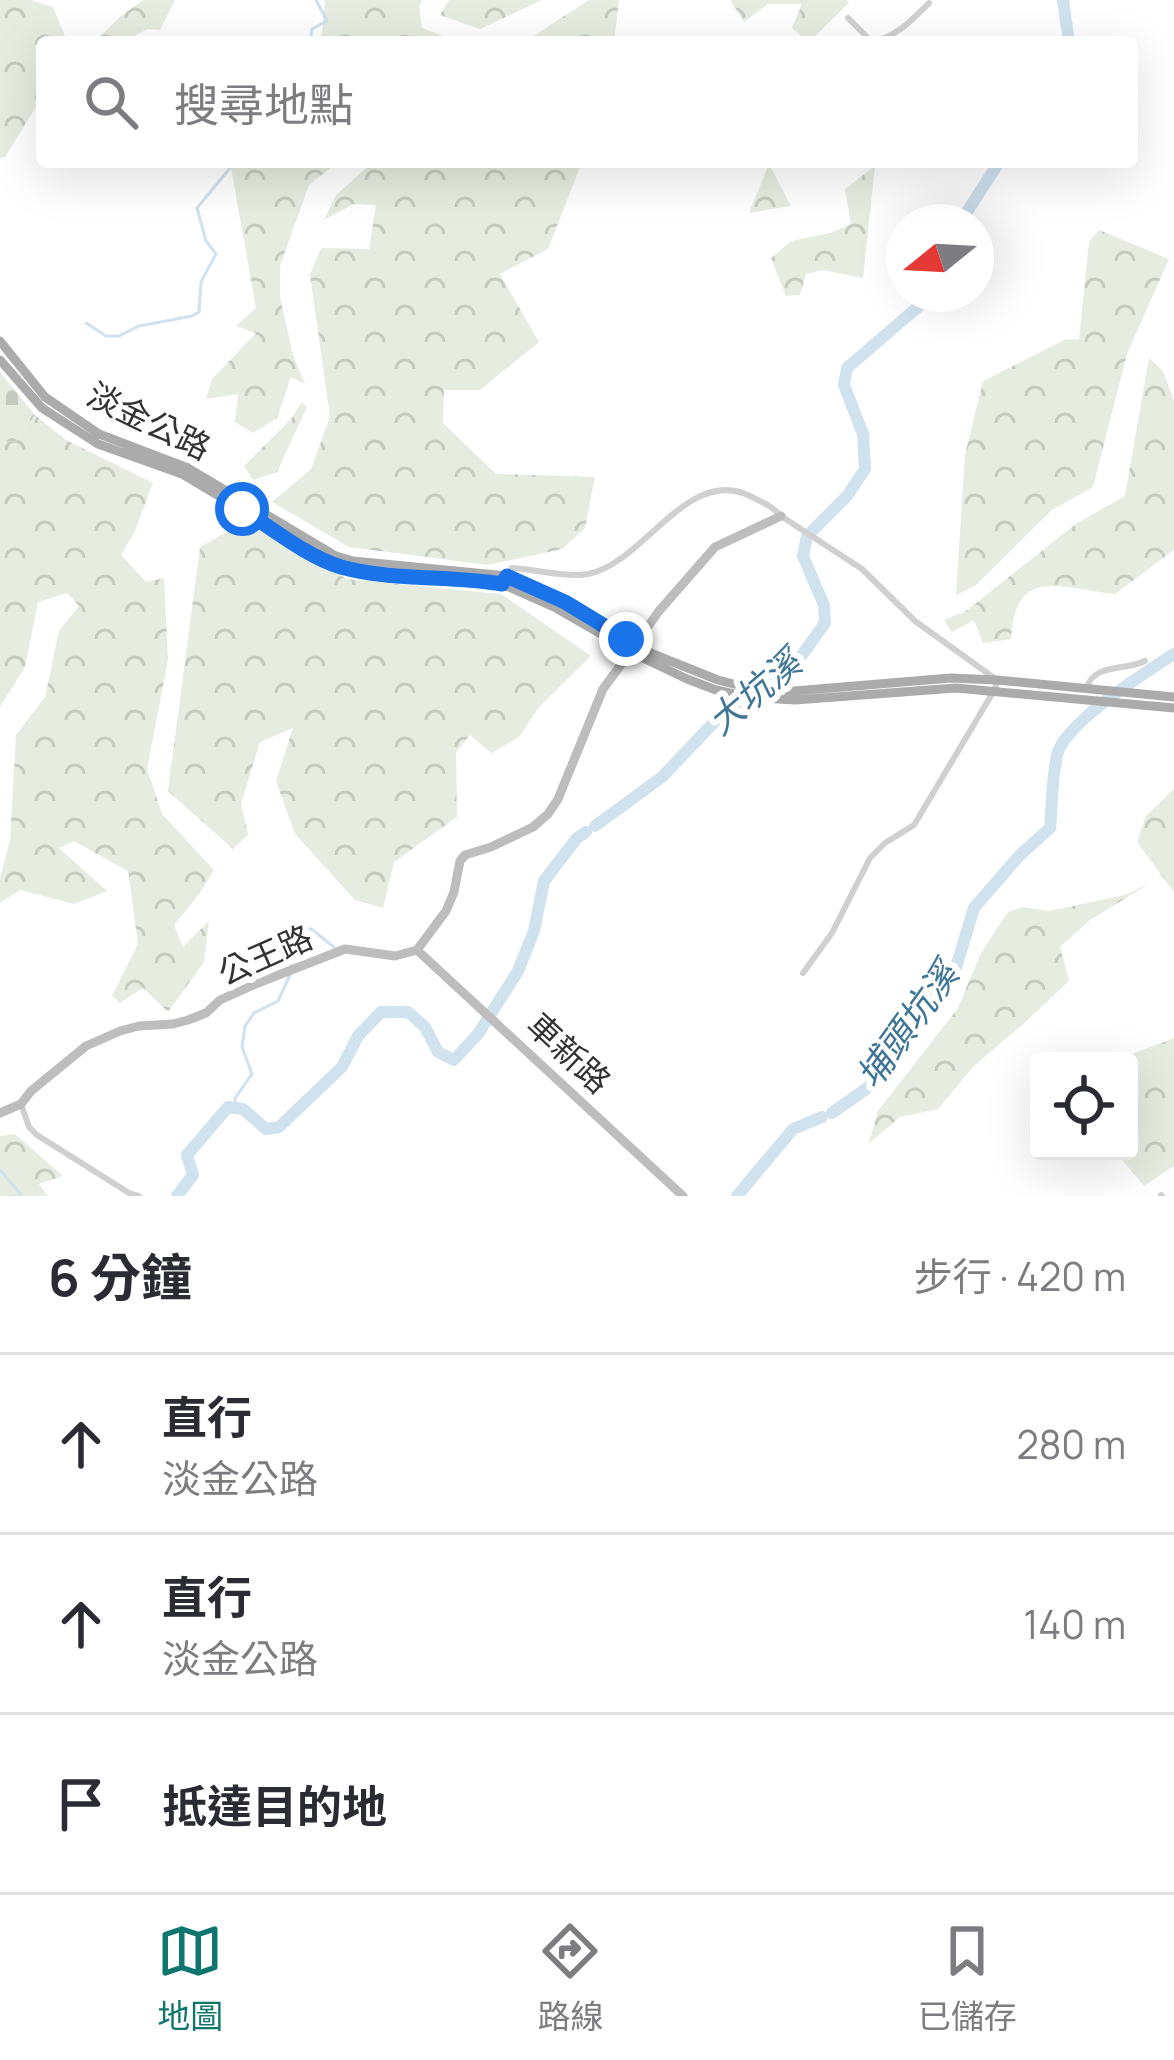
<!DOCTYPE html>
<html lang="zh-TW">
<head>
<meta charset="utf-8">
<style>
  :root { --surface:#fff; --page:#f2f2f3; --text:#2b2b33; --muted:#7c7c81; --line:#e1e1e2; --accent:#0f766e }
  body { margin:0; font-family:Manrope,"Noto Sans TC",sans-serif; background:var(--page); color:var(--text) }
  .controls { position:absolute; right:36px; bottom:36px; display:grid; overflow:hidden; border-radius:12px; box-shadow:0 12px 48px #0002 }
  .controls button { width:108px; height:108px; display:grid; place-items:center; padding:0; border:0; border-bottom:3px solid var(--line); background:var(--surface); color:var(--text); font:60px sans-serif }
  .compass { position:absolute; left:886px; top:204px; width:108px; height:108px; border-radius:50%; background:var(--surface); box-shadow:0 12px 48px #0002; rotate:252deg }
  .stop { position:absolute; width:36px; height:36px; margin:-27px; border:9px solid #1a73e8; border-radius:50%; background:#fff }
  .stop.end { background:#1a73e8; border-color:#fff; box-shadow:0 3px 12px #0008 }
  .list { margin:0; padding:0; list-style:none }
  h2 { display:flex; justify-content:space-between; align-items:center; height:156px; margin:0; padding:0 48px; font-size:51px }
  h2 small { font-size:39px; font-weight:400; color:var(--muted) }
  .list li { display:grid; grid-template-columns:78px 1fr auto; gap:36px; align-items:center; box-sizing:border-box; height:180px; padding:0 48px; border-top:3px solid var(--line) }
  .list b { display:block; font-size:45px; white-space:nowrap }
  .list p { margin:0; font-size:39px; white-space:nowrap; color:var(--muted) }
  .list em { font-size:39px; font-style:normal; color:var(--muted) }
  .icon { flex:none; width:66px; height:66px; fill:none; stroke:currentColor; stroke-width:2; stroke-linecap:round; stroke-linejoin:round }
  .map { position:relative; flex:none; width:1174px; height:1196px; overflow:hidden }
  .search { position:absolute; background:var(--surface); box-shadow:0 12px 48px #0002; left:36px; right:36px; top:36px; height:132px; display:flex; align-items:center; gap:30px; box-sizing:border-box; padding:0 42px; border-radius:12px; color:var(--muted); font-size:45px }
  .sheet { height:696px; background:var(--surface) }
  nav { display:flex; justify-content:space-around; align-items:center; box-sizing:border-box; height:168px; border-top:3px solid var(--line); background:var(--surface); font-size:33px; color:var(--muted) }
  nav a { display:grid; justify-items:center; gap:6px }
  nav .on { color:var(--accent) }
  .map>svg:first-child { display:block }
  .forest { fill:url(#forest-crowns) }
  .cemetery { fill:url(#cemetery-stones) }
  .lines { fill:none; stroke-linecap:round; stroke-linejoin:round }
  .stream { stroke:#cfe2ee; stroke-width:3 }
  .river { stroke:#cfe2ee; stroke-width:12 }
  .street { stroke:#d0d0d0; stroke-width:6 }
  .secondary { stroke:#bdbdbd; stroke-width:9 }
  .primary { stroke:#ababab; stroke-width:9 }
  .route { stroke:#1a73e8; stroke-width:15 }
  .labels { text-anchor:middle; stroke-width:12; stroke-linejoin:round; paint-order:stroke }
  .street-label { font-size:33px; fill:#333; stroke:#fff }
  .water-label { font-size:36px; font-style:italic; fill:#3f7597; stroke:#fff }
</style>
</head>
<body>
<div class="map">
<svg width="1174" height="1196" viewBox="0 0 1174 1196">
  <defs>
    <pattern id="forest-crowns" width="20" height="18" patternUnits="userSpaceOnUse" patternTransform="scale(3)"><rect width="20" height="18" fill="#e6ecdf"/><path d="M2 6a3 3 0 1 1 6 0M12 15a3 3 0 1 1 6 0" fill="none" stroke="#c6cbc0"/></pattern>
    <pattern id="cemetery-stones" width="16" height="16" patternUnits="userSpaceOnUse" patternTransform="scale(3)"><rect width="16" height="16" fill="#e6ecdf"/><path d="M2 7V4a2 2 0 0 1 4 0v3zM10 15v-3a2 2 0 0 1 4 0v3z" fill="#c6cbc0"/></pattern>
  </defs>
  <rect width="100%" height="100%" fill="#fff"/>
  <!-- forest -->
  <path class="forest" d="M0 0H30L53 7 65 36 90 42H42V97L5 157 0 158Z
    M143 0H175L160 30 148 29 122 42H94L121 16Z
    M325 0H422L419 7 422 28 459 42H321Z
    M449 0H542L480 29 440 15Z
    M589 0H619L614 42H524Z
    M730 0H846L849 3 809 42 792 28 802 4H768L744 22Z
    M230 162H338L309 185 280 266V297L293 355 305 384 291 377 277 418 253 433 235 422 238 394 206 399 212 379 256 333 236 326 256 308Z
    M373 162H582L548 249 500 274 539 342 480 390H444L443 423 496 474 595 477 585 528 562 549 488 565 349 547 272 502 311 469 330 417 310 275 321 248 369 249 376 205 353 204 324 220 336 195Z
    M769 164 791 206 749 213Z
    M875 166 863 278 823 270 806 274 800 295 786 296 771 258 791 241 830 233 851 224 845 189Z
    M1099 230 1169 259 1127 354 1093 487 1052 510 975 586 956 595 965 455 983 381 1064 340 1079 339 1089 242Z
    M1149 358 1163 371 1174 401V550L1115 594C1060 588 1015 565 1011 639L983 643 974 620 952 632 944 620 966 611 1077 523 1125 496Z
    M302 402 307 407 277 472 253 480 244 466 291 419Z
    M35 415 66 440 153 483 134 533 121 555 146 582 164 578 168 660 147 769 162 814 214 870 200 893 174 925 183 947 209 921 204 962 168 1012 143 988 120 1003 112 996 138 944 128 871 74 841 59 848 107 891 74 904 20 890 0 903V878L10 841 16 735 45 697 59 631 79 606 67 593 38 602 25 667 0 707V443L16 441Z
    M248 520 347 579 501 594 591 656 539 707 519 737 491 753 470 735 456 752 457 817 394 862 383 908 355 900 295 834 276 781 293 728 260 742 241 804 248 835 233 849 168 791 200 547Z
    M1174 789V892L1137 842 1146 816Z
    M1150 883 1090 920 1060 947 1069 981 1021 1026 974 1066 938 1109 900 1117 869 1143 878 1111 958 1008 981 953 1008 912 1023 907 1049 911 1125 895Z
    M1174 1038V1166L1144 1186 1115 1151H1129V1061H1126L1134 1053Z
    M15 1134 63 1176 39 1184 48 1196H0V1136Z"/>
  <!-- cemetery -->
  <path class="cemetery" d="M0 372 35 415 16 441 0 443Z"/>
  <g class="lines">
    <!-- stream -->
    <path class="stream" d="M310 42 312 29 327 21 316 0
      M86 323 106 336H119L139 326 192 316 199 312 201 282 216 254 206 241 197 208 235 162
      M291 966 292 942 297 927 311 929 334 947
      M235 1108V1098L252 1074 242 1047 245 1026 254 1013 278 1001 290 975
      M0 1170 22 1196"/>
    <!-- river -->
    <path class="river" d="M1063 0 1069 42
      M965 222V215L999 162
      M595 826 662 777 721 715 802 655 825 623 824 605 803 556 807 536 847 496 865 469 863 434 844 385 847 368 933 294
      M832 1113 870 1086 912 1025 954 974 974 908 1019 856 1050 828C1052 808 1052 771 1058 752 1069 720 1145 673 1174 654
      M177 1196 193 1175 187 1155 228 1107 243 1109 266 1129 279 1127 342 1067 358 1036 381 1012H408L425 1027 438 1052 454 1060 478 1034 518 971 534 931 544 881 577 838 586 832
      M737 1196 793 1129 822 1117"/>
    <!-- street -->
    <path class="street" d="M848 18 872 42
      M873 42C897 36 912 20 929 3
      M507 575 512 568C534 569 567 578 588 574 643 564 688 465 750 496 762 502 772 506 781 516L862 569 915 621 997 680 995 689 914 825 885 843 870 858 832 933 803 973
      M1087 688C1093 663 1126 671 1145 661
      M21 1104 29 1127 37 1135 129 1193 139 1196
      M1161 1195 1162 1196"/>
    <!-- secondary -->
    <path class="secondary" d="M638 641 659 611 715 547 781 516
      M417 950 683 1196
      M0 1113 21 1104 31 1091 86 1046 120 1031 139 1026 173 1024 188 1020 206 1013 220 1000 258 983 345 949 395 956 417 950 446 911 454 892 460 861 465 855 491 847 533 827 548 814 558 799 603 689 628 655"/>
    <!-- primary -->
    <path class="primary" d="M0 341 45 397 99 434 188 468 336 556 353 561 507 576 565 602 653 654 718 680 757 690 794 691 951 678 997 680 1174 697
      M0 360 42 408 98 444 182 474 331 563 369 572 502 584 556 608 643 658 687 679 716 690 748 697 795 700 956 688 1174 708"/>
  </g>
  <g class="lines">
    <!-- route -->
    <path class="route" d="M242 509C273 529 306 556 341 567 391 581 450 575 502 584L507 576 565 602 626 639"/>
  </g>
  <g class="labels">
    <!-- street labels -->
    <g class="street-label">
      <text transform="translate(149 421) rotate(26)" y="12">淡金公路</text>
      <text transform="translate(265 955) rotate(-24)" y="12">公王路</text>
      <text transform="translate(569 1053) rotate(43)" y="12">車新路</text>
    </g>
    <!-- water labels -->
    <g class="water-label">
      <text transform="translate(754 692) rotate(-40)" y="13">大坑溪</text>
      <text transform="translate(907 1025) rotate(-54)" y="13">埔頭坑溪</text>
    </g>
  </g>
</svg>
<div class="controls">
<button><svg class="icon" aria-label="locate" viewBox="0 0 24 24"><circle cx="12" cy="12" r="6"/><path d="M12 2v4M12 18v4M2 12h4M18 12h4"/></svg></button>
</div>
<svg class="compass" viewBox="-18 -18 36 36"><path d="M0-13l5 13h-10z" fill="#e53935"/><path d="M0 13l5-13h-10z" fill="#7c7c81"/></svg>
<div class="stop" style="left:242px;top:509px"></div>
<div class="stop end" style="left:626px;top:639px"></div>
<div class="search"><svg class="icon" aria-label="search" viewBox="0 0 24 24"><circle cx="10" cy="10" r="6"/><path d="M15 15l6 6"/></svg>搜尋地點</div>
</div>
<section class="sheet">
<h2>6 分鐘<small>步行 · 420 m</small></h2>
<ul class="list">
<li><svg class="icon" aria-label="ahead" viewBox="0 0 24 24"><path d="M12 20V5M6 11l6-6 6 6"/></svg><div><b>直行</b><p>淡金公路</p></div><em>280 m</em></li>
<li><svg class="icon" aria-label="ahead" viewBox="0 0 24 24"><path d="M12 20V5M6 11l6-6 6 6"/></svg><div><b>直行</b><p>淡金公路</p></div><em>140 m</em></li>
<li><svg class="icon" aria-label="arrive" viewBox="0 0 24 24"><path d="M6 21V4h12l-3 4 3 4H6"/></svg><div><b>抵達目的地</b></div></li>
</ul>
</section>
<nav>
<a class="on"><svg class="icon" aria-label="map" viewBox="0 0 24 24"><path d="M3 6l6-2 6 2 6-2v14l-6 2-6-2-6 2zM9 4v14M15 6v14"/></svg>地圖</a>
<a><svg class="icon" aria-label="directions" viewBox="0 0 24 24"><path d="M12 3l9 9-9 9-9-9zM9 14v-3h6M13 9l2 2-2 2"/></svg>路線</a>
<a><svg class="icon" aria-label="saved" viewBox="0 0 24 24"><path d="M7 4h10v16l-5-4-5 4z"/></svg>已儲存</a>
</nav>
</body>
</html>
